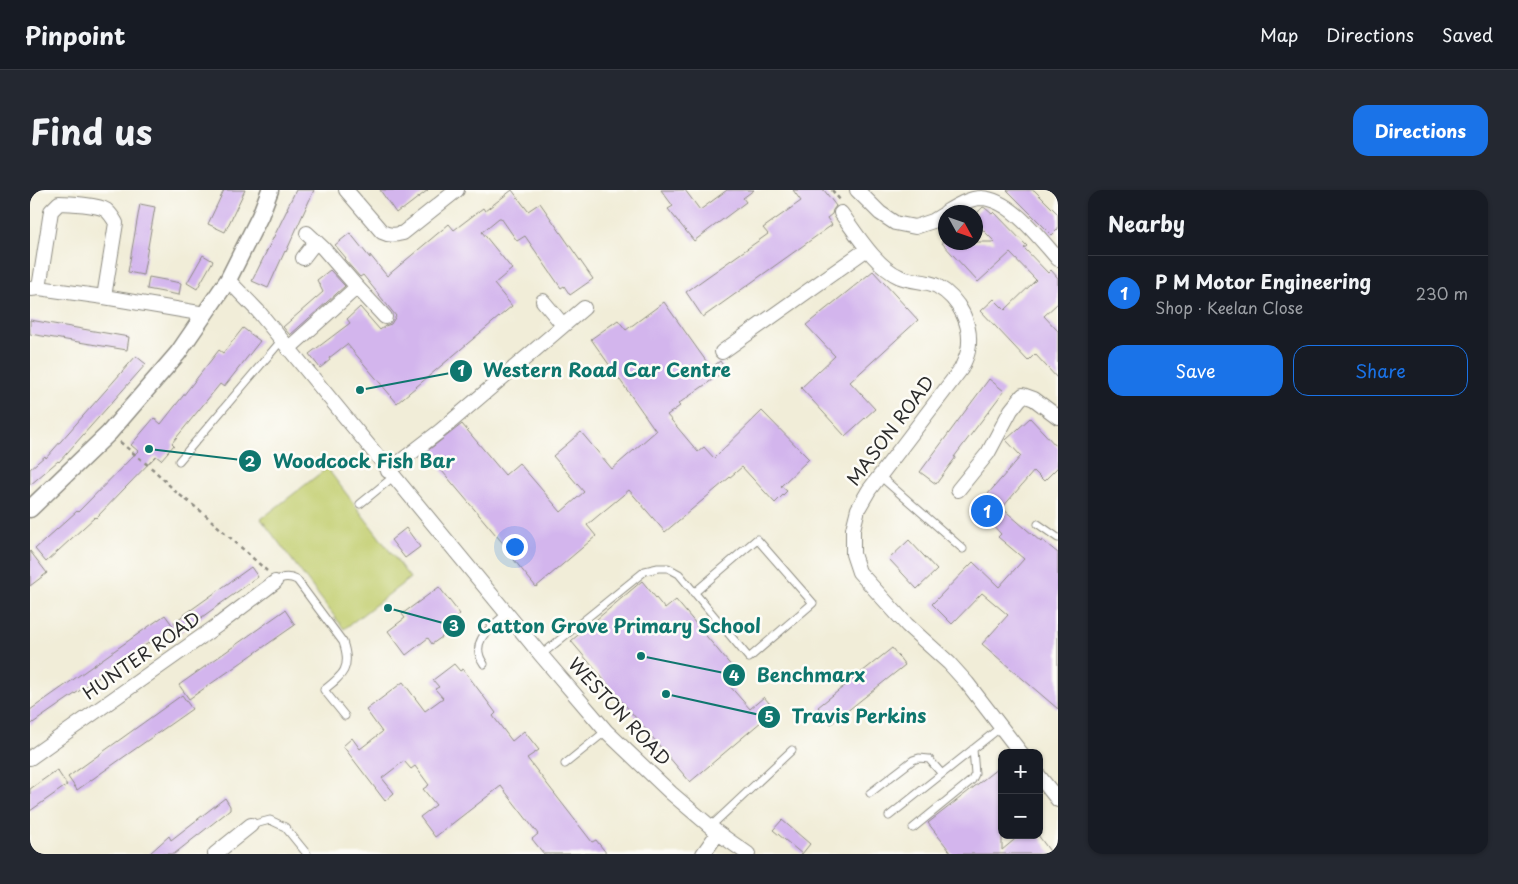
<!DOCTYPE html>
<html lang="en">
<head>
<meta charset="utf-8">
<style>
  :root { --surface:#171b24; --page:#242831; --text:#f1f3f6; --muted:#9ea1a6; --line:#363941; --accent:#1a73e8 }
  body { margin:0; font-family:"Playpen Sans",sans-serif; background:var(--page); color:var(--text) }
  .controls { position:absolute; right:15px; bottom:15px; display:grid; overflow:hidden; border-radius:10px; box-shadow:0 1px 4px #0004 }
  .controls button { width:45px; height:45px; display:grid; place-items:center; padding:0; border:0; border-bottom:1px solid var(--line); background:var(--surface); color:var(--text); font:25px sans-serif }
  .compass { position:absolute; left:908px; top:15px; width:45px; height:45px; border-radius:50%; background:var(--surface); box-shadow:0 1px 4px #0004; rotate:130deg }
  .you { position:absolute; left:484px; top:356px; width:18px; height:18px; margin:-12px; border:4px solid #fff; border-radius:50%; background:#1a73e8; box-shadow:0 0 0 8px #1a73e833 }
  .badge { display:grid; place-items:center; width:32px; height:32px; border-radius:50%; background:var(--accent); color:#fff; font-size:16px; font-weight:700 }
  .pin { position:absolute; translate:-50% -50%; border:2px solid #fff; box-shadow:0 1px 5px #0006 }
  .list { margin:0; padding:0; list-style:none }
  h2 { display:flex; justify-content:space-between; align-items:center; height:65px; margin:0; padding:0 20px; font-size:21px }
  h2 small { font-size:16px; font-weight:400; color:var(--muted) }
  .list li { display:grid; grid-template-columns:32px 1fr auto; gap:15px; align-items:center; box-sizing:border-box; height:75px; padding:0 20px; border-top:1px solid var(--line) }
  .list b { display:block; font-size:19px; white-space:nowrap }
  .list p { margin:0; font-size:16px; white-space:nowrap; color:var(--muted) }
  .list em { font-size:16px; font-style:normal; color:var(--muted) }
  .actions { display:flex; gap:10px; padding:15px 20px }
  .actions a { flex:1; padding:11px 0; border:1px solid var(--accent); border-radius:15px; text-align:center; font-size:18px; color:var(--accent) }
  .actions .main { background:var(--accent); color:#fff }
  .map { position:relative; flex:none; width:1028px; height:664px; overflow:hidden; border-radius:15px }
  header { display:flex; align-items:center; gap:30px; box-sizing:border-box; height:70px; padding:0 25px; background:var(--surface); border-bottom:1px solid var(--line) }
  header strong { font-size:24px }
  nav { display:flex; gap:28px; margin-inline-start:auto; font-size:18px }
  .intro { display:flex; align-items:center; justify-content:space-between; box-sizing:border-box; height:120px; padding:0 30px }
  h1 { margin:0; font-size:35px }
  .button { padding:12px 22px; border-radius:15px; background:var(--accent); color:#fff; font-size:18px; font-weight:700 }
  main { display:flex; gap:30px; padding:0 30px }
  aside { flex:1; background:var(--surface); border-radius:15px; box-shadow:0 1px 4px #0004 }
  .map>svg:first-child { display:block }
  .green { fill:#c2ce70; stroke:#767c4e }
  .building { fill:#d3b5ed }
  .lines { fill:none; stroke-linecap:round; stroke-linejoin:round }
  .service-casing { stroke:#8e8c82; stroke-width:9 }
  .minor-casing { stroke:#8e8c82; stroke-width:16 }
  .tertiary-casing { stroke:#8e8c82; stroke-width:19 }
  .path { stroke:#8e8c82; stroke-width:2.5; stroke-dasharray:4 4; stroke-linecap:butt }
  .service { stroke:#fff; stroke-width:7 }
  .minor { stroke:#fff; stroke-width:14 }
  .tertiary { stroke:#fff; stroke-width:16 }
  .labels { text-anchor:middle; stroke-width:5; stroke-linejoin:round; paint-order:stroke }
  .street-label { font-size:18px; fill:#2b2b2b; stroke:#fdfcf7 }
  .leader { fill:none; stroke:#0f766e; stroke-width:2 }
  .callout-dot { fill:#0f766e; stroke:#fdfcf7; stroke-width:2 }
  .mark-label { font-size:15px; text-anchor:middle; font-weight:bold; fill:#fff }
  .callout-label { font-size:19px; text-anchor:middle; font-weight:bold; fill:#0f766e; stroke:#fdfcf7; stroke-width:5; stroke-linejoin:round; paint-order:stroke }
</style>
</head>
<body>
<header>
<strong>Pinpoint</strong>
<nav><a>Map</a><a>Directions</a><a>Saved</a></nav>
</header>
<div class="intro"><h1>Find us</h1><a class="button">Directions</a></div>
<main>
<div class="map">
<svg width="1028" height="664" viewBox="0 0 1028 664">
  <rect width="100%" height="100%" fill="#fdfcf7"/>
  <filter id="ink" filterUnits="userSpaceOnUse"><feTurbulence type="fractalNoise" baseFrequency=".02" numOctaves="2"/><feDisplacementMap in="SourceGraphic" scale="10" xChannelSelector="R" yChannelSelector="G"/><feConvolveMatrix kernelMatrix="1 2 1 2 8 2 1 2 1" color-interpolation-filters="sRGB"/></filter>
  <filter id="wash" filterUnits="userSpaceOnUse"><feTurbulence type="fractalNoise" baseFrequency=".0096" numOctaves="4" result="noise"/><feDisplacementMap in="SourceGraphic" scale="20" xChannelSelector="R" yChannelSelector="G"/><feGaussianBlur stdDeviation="1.12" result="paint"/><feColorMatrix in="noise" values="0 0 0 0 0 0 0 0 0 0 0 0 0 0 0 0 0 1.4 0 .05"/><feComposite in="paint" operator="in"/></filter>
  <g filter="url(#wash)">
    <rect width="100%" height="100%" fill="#f1edd8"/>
    <!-- green -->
    <path class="green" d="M297 278 380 388 314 439 231 329Z"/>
    <g id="blocks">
      <!-- building -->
      <path class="building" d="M194 0H215L195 42 178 34Z
        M266 0H284L256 62 255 61 238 98 222 91 258 18H257Z
        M350 0H398L372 20 371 19 366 23Z
        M482 0 498 21 510 13 563 89 540 105 534 96 531 98 495 46 487 51 471 28H469L452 42 482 79 464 94 482 116 456 138 367 213 317 154 299 168 300 170 290 178 279 164 320 133 317 129 330 117 350 140 355 136 361 134 366 126 333 85 330 87 314 69 316 68 305 55 320 43 340 68V65L357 86 419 34 424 40 453 18 455 21Z
        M631 0H655L670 20 697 0H724L713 8 716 12 664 51 638 19 643 16Z
        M763 0H794L806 16 803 20 802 24 797 28 802 35 673 127 656 102 738 44 733 38 771 11Z
        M977 0H1004L1028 24V39L1022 45Z
        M110 14 125 17 113 85 98 82Z
        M953 17 955 18 962 24 964 22 997 56 994 58 1018 83 1021 80 1028 88V113L1014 126 1028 141V189L1005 164 998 171 951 121 964 109 975 120 1006 90 980 63 948 92 911 52H965L946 33V24Z
        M173 65 183 71 167 99 157 93Z
        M300 80 315 96 260 145 253 137 293 102 287 90Z
        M843 81 888 130 820 192 845 219 815 246 771 198 805 166 776 135Z
        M119 87 151 93 149 105 117 99Z
        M634 112 681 178 690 171 696 180 648 214 650 216 637 225 668 262 674 257 684 268 732 221 779 269 751 296 757 301 745 313 712 277 635 342 599 300 557 335 566 346 506 397 480 365 482 364 396 262 432 234 475 285 489 273 531 322 554 302 523 266 551 242 582 279 626 241 561 149 588 130 596 140Z
        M0 130 99 147 97 160 0 144Z
        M213 138 230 151 194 197 190 194 142 253 144 255 131 270 126 266 66 328 65 327 16 372 5 359 47 321 48 322 108 261 101 255 124 228 131 234 189 160 193 163Z
        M106 166 116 174 29 272 28 271 0 295V279L15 266 16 268Z
        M959 189 974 201 924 267H926L906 294 890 282Z
        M1000 228 1028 258V277L1014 291 1004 281 972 318 957 305 991 266 976 250Z
        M972 318 1011 352 1012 350 1028 363V519L952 454 978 425 952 403 922 434 902 414 943 372 969 397 994 369 968 347 971 344 960 332Z
        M376 338 390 357 375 368 361 350Z
        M879 350 907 380 887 399 859 369Z
        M0 361 17 383 0 396Z
        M221 377 228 387 151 442 144 432Z
        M612 391 635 419 646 410 708 484 697 493 720 519 734 507 745 520 660 592 541 451Z
        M409 397 430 424 421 431 426 437 402 454 398 448 376 465 358 441 375 428 372 424Z
        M255 420 265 435 159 509 149 495Z
        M135 425 143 436 0 535V520Z
        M862 458 875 475 801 534 788 517Z
        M424 474 430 481 433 479 466 523 463 526 482 551 494 541 509 560 497 568 562 652 566 650 577 664H514L502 649 508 644 471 596 405 647 390 627 406 615 393 599 399 595 385 576 381 579 374 571 352 588 364 603 355 611 313 556 322 548 330 559 352 542 336 520 373 492 395 521 413 508 405 499 409 497 403 490Z
        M152 505 162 519 47 600 38 587Z
        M972 575V660L990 645H1008L1022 664H922L898 633Z
        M27 580 37 595 0 621V599Z
        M195 608 200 616V620L144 664H119L139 646 141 650Z
        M752 630 780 654 772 664 743 640Z"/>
    </g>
  </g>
  <g filter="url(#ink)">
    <use href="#blocks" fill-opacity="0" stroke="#8e8c82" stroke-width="1"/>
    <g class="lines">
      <!-- service casing -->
      <g class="service-casing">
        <path id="service" d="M149 271 251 151
          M850 286 933 359
          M330 314 363 287
          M1008 334 1028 348
          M245 392C252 386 259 386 267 390L313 452C322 478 313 485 294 500L315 526
          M511 465 615 381 628 378H638L649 384 719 468 783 413 727 349 664 403
          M454 474C438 452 461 437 477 423
          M535 574 576 541
          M840 603 883 570 889 568 899 569 912 584
          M859 626 971 537
          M221 635 240 630 255 637 277 664
          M681 636 762 560
          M883 638 942 590 945 584 943 559"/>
      </g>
      <!-- minor casing -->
      <g class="minor-casing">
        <path id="minor" d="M316 0 352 42C360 46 365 45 373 43L427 0
          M827 0 850 23 865 33 885 37 903 31 916 23
          M916 22C926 16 939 8 951 8 981 9 1010 49 1028 69
          M811 23C826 43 846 77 870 87 881 92 896 90 907 96 930 109 943 136 938 161 937 167 933 174 931 179L839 300 828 319 823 339V364L829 382 877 435 919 473 937 493 991 563
          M277 43 293 58 327 97
          M273 68 286 51
          M198 90 228 121 511 465 576 541 641 603 688 643 718 664
          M9 98 21 21 29 13C39 13 69 15 76 20 81 24 83 28 86 33L74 107
          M1 99 9 98 74 107 175 124
          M513 111 533 135
          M258 159 327 97 355 127
          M692 162 837 59
          M358 281 410 241 554 118
          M928 300 958 263 981 220 993 205 1004 209 1028 227
          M0 568 188 435 245 392
          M1009 586 1028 610
          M185 664 221 635
          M673 664 688 643"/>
      </g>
      <!-- tertiary casing -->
      <g class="tertiary-casing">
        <path id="tertiary" d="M0 319 79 243 148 163 198 90 230 26 240 0"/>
      </g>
      <!-- path -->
      <path class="path" d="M802 0 810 10
        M90 252 125 281 146 302 172 322 237 381"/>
      <!-- service -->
      <use href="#service" class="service"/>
      <!-- minor -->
      <use href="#minor" class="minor"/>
      <!-- tertiary -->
      <use href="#tertiary" class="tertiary"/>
    </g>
  </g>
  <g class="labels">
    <!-- street labels -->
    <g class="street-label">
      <text transform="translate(861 241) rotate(-53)" y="6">MASON ROAD</text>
      <text transform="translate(112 466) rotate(-35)" y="6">HUNTER ROAD</text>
      <text transform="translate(589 522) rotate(47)" y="6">WESTON ROAD</text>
    </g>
  </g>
  <!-- callouts -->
  <path class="leader" d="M330 200L431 181M119 259L220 271M358 418L424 436M611 466L704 485M636 504L739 527"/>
  <g class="callout-dot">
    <circle cx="330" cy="200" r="5"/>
    <circle cx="119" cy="259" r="5"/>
    <circle cx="358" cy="418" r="5"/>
    <circle cx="611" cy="466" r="5"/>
    <circle cx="636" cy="504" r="5"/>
    <circle cx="431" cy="181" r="12"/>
    <circle cx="220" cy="271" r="12"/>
    <circle cx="424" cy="436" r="12"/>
    <circle cx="704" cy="485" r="12"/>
    <circle cx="739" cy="527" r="12"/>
  </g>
  <g class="mark-label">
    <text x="431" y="186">1</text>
    <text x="220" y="277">2</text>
    <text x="424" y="441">3</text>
    <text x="704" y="491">4</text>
    <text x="739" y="532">5</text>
  </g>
  <g class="callout-label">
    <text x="577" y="187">Western Road Car Centre</text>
    <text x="334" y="278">Woodcock Fish Bar</text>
    <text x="589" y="443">Catton Grove Primary School</text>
    <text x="781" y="492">Benchmarx</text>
    <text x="829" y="533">Travis Perkins</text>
  </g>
</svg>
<div class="controls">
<button>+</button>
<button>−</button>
</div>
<svg class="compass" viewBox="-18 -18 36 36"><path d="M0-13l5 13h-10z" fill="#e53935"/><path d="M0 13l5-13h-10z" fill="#9ea1a6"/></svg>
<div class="you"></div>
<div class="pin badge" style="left:957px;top:321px">1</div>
</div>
<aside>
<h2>Nearby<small></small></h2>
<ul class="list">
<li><span class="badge">1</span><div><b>P M Motor Engineering</b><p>Shop · Keelan Close</p></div><em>230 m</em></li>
</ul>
<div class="actions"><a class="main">Save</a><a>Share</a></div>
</aside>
</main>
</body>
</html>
